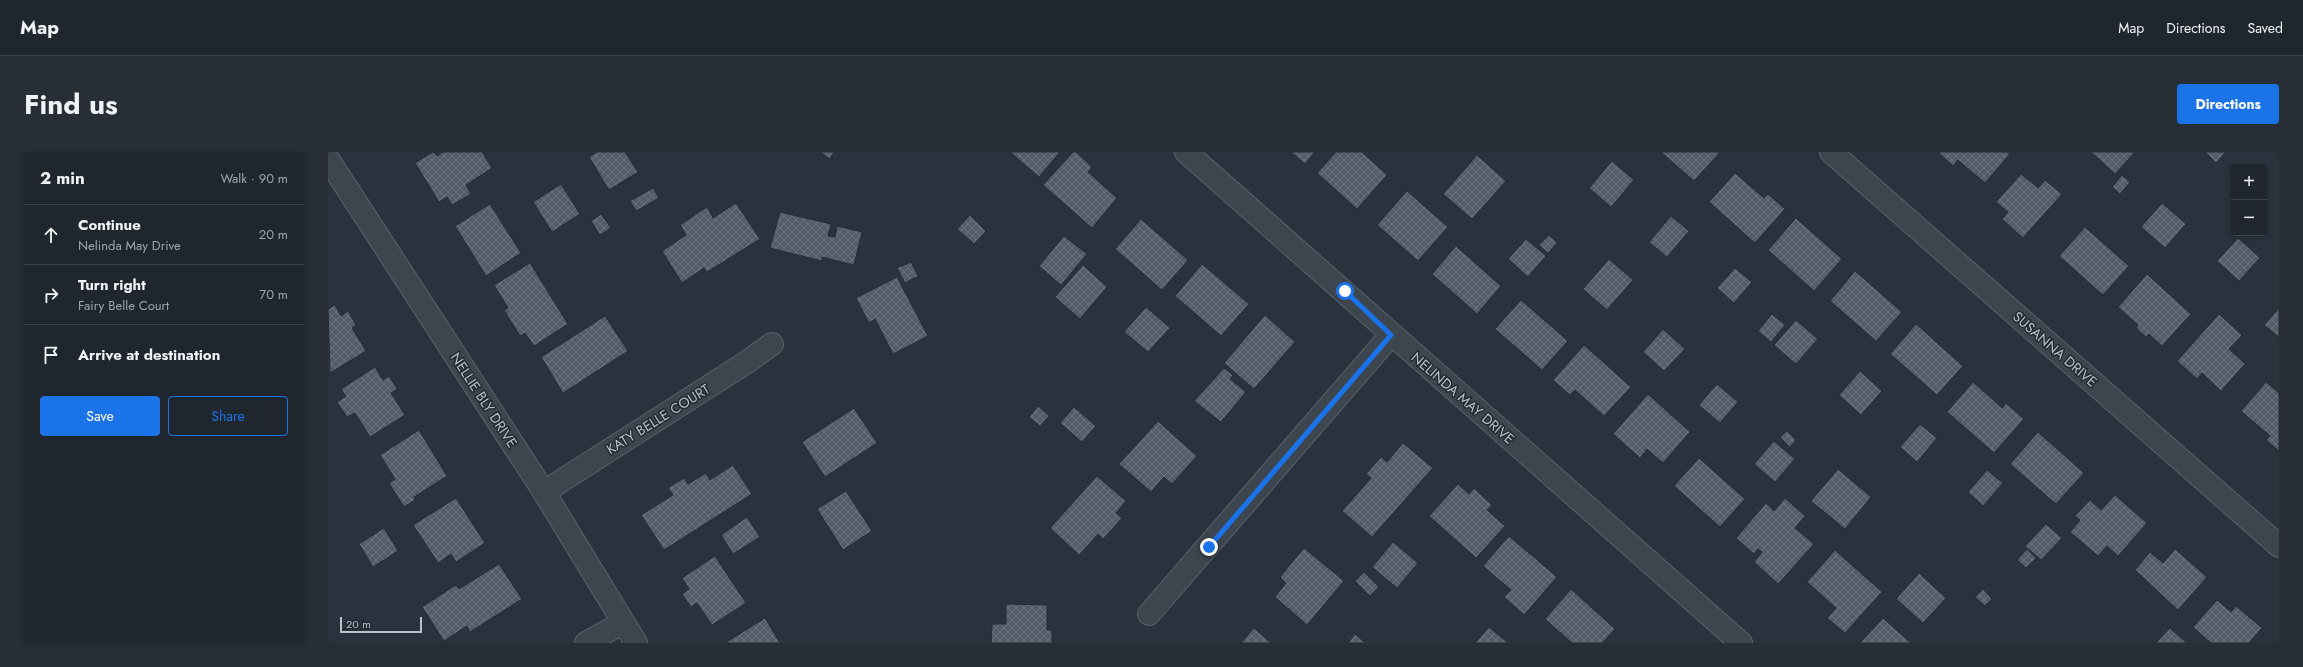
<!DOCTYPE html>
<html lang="en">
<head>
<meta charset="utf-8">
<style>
  :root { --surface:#1f262e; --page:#272e36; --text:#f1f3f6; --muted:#a1a5aa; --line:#3c434a; --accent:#1a73e8 }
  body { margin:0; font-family:Jost,sans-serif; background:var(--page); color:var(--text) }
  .controls { position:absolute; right:12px; top:12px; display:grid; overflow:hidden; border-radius:4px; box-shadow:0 2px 6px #0003 }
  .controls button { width:36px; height:36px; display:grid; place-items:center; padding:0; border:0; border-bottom:1px solid var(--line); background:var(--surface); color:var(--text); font:20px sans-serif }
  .scale { position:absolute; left:12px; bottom:10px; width:82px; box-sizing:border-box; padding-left:4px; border:2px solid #b9c0c9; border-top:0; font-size:11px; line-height:14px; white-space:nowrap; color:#b9c0c9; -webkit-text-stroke:3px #222a33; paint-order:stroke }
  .stop { position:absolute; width:12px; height:12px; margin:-9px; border:3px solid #1a73e8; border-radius:50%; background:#fff }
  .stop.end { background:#1a73e8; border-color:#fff; box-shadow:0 1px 4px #0008 }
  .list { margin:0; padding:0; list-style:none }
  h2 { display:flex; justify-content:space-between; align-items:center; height:52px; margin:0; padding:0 16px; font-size:17px }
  h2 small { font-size:13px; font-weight:400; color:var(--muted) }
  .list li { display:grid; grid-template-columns:26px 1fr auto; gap:12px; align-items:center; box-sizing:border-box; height:60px; padding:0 16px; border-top:1px solid var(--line) }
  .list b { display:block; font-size:15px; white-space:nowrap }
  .list p { margin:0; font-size:13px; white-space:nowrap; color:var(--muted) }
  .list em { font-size:13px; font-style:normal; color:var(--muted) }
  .actions { display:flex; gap:8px; padding:12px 16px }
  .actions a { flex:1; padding:9px 0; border:1px solid var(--accent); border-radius:4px; text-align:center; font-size:14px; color:var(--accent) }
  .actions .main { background:var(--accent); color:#fff }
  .icon { flex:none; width:22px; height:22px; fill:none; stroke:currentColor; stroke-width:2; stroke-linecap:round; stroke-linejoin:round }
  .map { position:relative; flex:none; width:1951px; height:491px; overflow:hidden; border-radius:4px }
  header { display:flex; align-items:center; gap:24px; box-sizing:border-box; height:56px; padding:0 20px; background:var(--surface); border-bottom:1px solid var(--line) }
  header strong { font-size:19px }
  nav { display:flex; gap:22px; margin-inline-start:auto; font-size:14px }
  .intro { display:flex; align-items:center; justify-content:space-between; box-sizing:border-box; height:96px; padding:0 24px }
  h1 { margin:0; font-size:28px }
  .button { padding:10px 18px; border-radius:4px; background:var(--accent); color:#fff; font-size:14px; font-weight:700 }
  main { display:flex; gap:24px; padding:0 24px }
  aside { flex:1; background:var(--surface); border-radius:4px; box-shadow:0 2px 6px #0003 }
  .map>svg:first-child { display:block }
  .building { fill:url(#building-cross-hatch); stroke:#242c35 }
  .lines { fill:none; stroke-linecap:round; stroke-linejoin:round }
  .minor-casing { stroke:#5b636c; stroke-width:24 }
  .minor { stroke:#3d454e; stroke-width:22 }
  .route { stroke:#1a73e8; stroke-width:5 }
  .labels { text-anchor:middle; stroke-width:3; stroke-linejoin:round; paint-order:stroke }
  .street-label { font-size:14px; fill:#b9c0c9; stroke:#222a33 }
</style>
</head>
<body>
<header>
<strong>Map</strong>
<nav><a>Map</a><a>Directions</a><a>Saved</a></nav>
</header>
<div class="intro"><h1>Find us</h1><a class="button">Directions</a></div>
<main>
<aside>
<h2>2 min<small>Walk · 90 m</small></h2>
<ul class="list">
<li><svg class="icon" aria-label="ahead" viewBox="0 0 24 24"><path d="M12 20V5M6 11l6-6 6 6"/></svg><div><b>Continue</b><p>Nelinda May Drive</p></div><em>20 m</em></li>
<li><svg class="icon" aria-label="right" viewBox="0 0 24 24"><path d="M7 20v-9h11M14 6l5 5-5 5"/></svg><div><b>Turn right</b><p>Fairy Belle Court</p></div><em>70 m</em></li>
<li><svg class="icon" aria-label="arrive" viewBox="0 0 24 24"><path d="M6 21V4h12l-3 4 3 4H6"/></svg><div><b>Arrive at destination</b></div></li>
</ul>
<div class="actions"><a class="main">Save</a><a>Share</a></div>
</aside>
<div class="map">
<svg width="1951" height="491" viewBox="0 0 1951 491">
  <defs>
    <pattern id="building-cross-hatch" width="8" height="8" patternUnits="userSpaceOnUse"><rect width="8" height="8" fill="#535c68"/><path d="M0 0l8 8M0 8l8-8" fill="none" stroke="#6a727c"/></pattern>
  </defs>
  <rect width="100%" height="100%" fill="#29333e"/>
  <!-- building -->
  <path class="building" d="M105 0 109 4 115 0H154L164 16 138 33 143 42 124 53 119 45 111 50 87 11Z
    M269 0H297L310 20 281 38 261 5Z
    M492 0H506L502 7Z
    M682 0H732L711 25Z
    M745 0H748L764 15 760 20 789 46 764 76 715 33Z
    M963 0H987L977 12Z
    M1008 0H1034L1059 23 1029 57 989 21Z
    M1333 0H1392L1366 29Z
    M1610 0H1679L1682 2 1657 31 1630 8 1625 14Z
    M1763 0H1807L1787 22Z
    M1877 0H1898L1888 11Z
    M1149 3 1178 29 1144 67 1115 42Z
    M1284 9 1306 28 1283 55 1261 36Z
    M1407 21 1436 46 1440 42 1457 57 1427 91 1381 50Z
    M1693 22 1710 36 1717 28 1734 42 1695 86 1674 67 1680 60 1668 50Z
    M1794 23 1802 30 1792 42 1784 35Z
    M233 32 252 62 224 80 205 50Z
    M325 36 331 46 308 59 302 49Z
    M1079 39 1120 75 1090 109 1049 73Z
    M408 51 432 87 379 120 376 116 354 131 334 99 358 83 352 73 379 55 385 66Z
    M1834 51 1858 72 1837 96 1813 75Z
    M162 52 193 101 158 124 127 74Z
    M452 60 503 72 500 84 507 85 509 74 534 80 526 113 494 105V109L442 96Z
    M273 62 283 76 272 83 263 69Z
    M642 63 658 79 646 92 629 77Z
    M1343 64 1361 79 1339 105 1321 90Z
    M1468 66 1514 107 1486 139 1440 98Z
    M813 67 860 108 834 138 787 97Z
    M1757 75 1801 114 1775 143 1731 104Z
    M1221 83 1229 91 1220 101 1211 93Z
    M736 84 759 102 733 133 711 114Z
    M1910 86 1932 106 1911 129 1889 109Z
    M1198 87 1218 104 1200 125 1180 107Z
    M1128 94 1173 134 1149 162 1104 122Z
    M1281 107 1305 128 1279 158 1255 137Z
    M583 110 590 124 577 131 569 116Z
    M202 111 240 172 206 194 197 181 192 184 176 158 180 156 166 133Z
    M874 112 921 152 893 184 847 144Z
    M755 113 779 135 752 167 727 145Z
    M1407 116 1424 130 1406 151 1389 136Z
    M1527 119 1574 160 1548 189 1502 149Z
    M1819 122 1863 162 1834 194 1821 182 1818 185 1808 176 1810 173 1790 155Z
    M569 125 600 184 565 202 547 167 541 171 528 146Z
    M1193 148 1240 189 1214 218 1167 177Z
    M7 153 13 164 20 159 28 173 24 176 38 199 2 221 0 157Z
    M818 155 842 176 820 200 796 180Z
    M1951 156V185L1936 173Z
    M1444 162 1457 173 1443 190 1430 179Z
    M1891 162 1914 183 1901 197 1917 212 1893 239 1874 221 1869 227 1849 209Z
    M937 163 967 190 926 237 896 211Z
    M277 164 300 199 235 241 213 205Z
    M1468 168 1490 187 1468 212 1446 193Z
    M1588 172 1635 214 1609 243 1562 202Z
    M1335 177 1357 197 1336 219 1315 200Z
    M1256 193 1303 235 1276 264 1247 238 1242 243 1225 228Z
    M47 215 55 228 61 224 69 237 63 241 77 263 42 285 27 261 19 265 9 250 18 244 13 237Z
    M896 216 905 223 902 227 918 240 893 270 866 249Z
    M1532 219 1554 239 1533 263 1511 243Z
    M1645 230 1674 256 1678 251 1696 267 1666 301 1619 260Z
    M1938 230 1951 241V299L1938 288 1942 284 1913 259Z
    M1389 232 1410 250 1392 271 1371 253Z
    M1320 242 1362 280 1335 311 1319 297 1312 306 1285 282Z
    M710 254 721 264 712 274 701 265Z
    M746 255 768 274 754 290 732 271Z
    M526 256 549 291 497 325 474 290Z
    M830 269 869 304 844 332 836 325 823 340 791 312Z
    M1592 272 1609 286 1589 310 1572 295Z
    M91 278 119 324 86 345 87 348 76 355 61 331 67 327 52 303Z
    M1459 279 1468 288 1462 295 1452 285Z
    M1710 280 1756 321 1728 352 1682 312Z
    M1446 289 1467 307 1447 330 1426 312Z
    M1075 291 1105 316 1044 385 1014 359 1043 326 1038 322 1053 305 1059 310Z
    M1371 306 1417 347 1392 375 1346 334Z
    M405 313 424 342 336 398 313 363 345 343 340 336 356 326 360 332 378 321 382 328Z
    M1510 317 1543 345 1517 377 1483 349Z
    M1659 318 1675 331 1655 354 1640 340Z
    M769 324 798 349 788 361 794 366 775 387 770 382 751 403 722 376Z
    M1130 332 1141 342 1146 336 1164 353 1159 358 1177 374 1148 406 1101 364Z
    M518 339 544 379 515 398 489 357Z
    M1787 343 1819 371 1790 404 1779 394 1770 404 1742 380 1752 368 1747 364 1762 348 1773 358Z
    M128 346 157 391 128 410 123 402 110 411 85 373Z
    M1457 346 1477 364 1467 376 1486 392 1450 432 1426 410 1434 400 1430 397 1426 402 1408 386 1438 351 1446 359Z
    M419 365 432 385 405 402 393 383Z
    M1718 372 1734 386 1713 408 1697 394Z
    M56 376 70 399 45 415 31 392Z
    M1181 384 1229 425 1196 463 1176 445 1183 438 1155 414Z
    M1065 390 1090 411 1069 436 1044 415Z
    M976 396 1016 429 979 473 947 445 958 431 952 425Z
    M1699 397 1708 406 1698 416 1689 408Z
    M1847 397 1879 425 1850 458 1807 418 1822 400 1835 411Z
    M1507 398 1554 440 1517 481 1499 466 1508 456 1479 430Z
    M387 404 418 451 384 473 369 451 363 455 354 442 361 437 354 426Z
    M171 412 194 447 142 480 139 474 116 489 94 455 128 433 131 437Z
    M1036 420 1051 435 1042 444 1027 429Z
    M1591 421 1618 446 1595 471 1568 447Z
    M1243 437 1287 477 1274 491H1244L1217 467Z
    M1655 437 1664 447 1657 454 1647 445Z
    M1889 448 1903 460 1908 454 1934 476 1921 491H1883L1865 475Z
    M678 452 719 453V478H724V491H663L664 472H678Z
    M437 466 452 491H397Z
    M1555 466 1583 491H1532Z
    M1161 475 1180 491H1147Z
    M926 476 943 491H913Z
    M1842 476 1859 491H1828Z
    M1027 482 1037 491H1020Z"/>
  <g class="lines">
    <!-- minor casing -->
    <g class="minor-casing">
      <path id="minor" d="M858 0 1413 491
        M1503 0 1951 394
        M0 7 216 340 308 491
        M216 340 419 210 444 192
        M821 462 1063 183
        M258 491 294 471"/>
    </g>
    <!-- minor -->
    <use href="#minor" class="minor"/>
  </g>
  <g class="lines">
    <!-- route -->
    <path class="route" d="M881 395 1063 183 1017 139"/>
  </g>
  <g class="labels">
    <!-- street labels -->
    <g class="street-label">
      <text transform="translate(1727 197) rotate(41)" y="5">SUSANNA DRIVE</text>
      <text transform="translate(1135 246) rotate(41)" y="5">NELINDA MAY DRIVE</text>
      <text transform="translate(156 248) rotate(57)" y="5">NELLIE BLY DRIVE</text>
      <text transform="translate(330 267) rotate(-32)" y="5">KATY BELLE COURT</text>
    </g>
  </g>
</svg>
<div class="controls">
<button>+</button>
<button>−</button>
</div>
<div class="scale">20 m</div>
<div class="stop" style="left:1017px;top:139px"></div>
<div class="stop end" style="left:881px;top:395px"></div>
</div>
</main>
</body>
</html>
